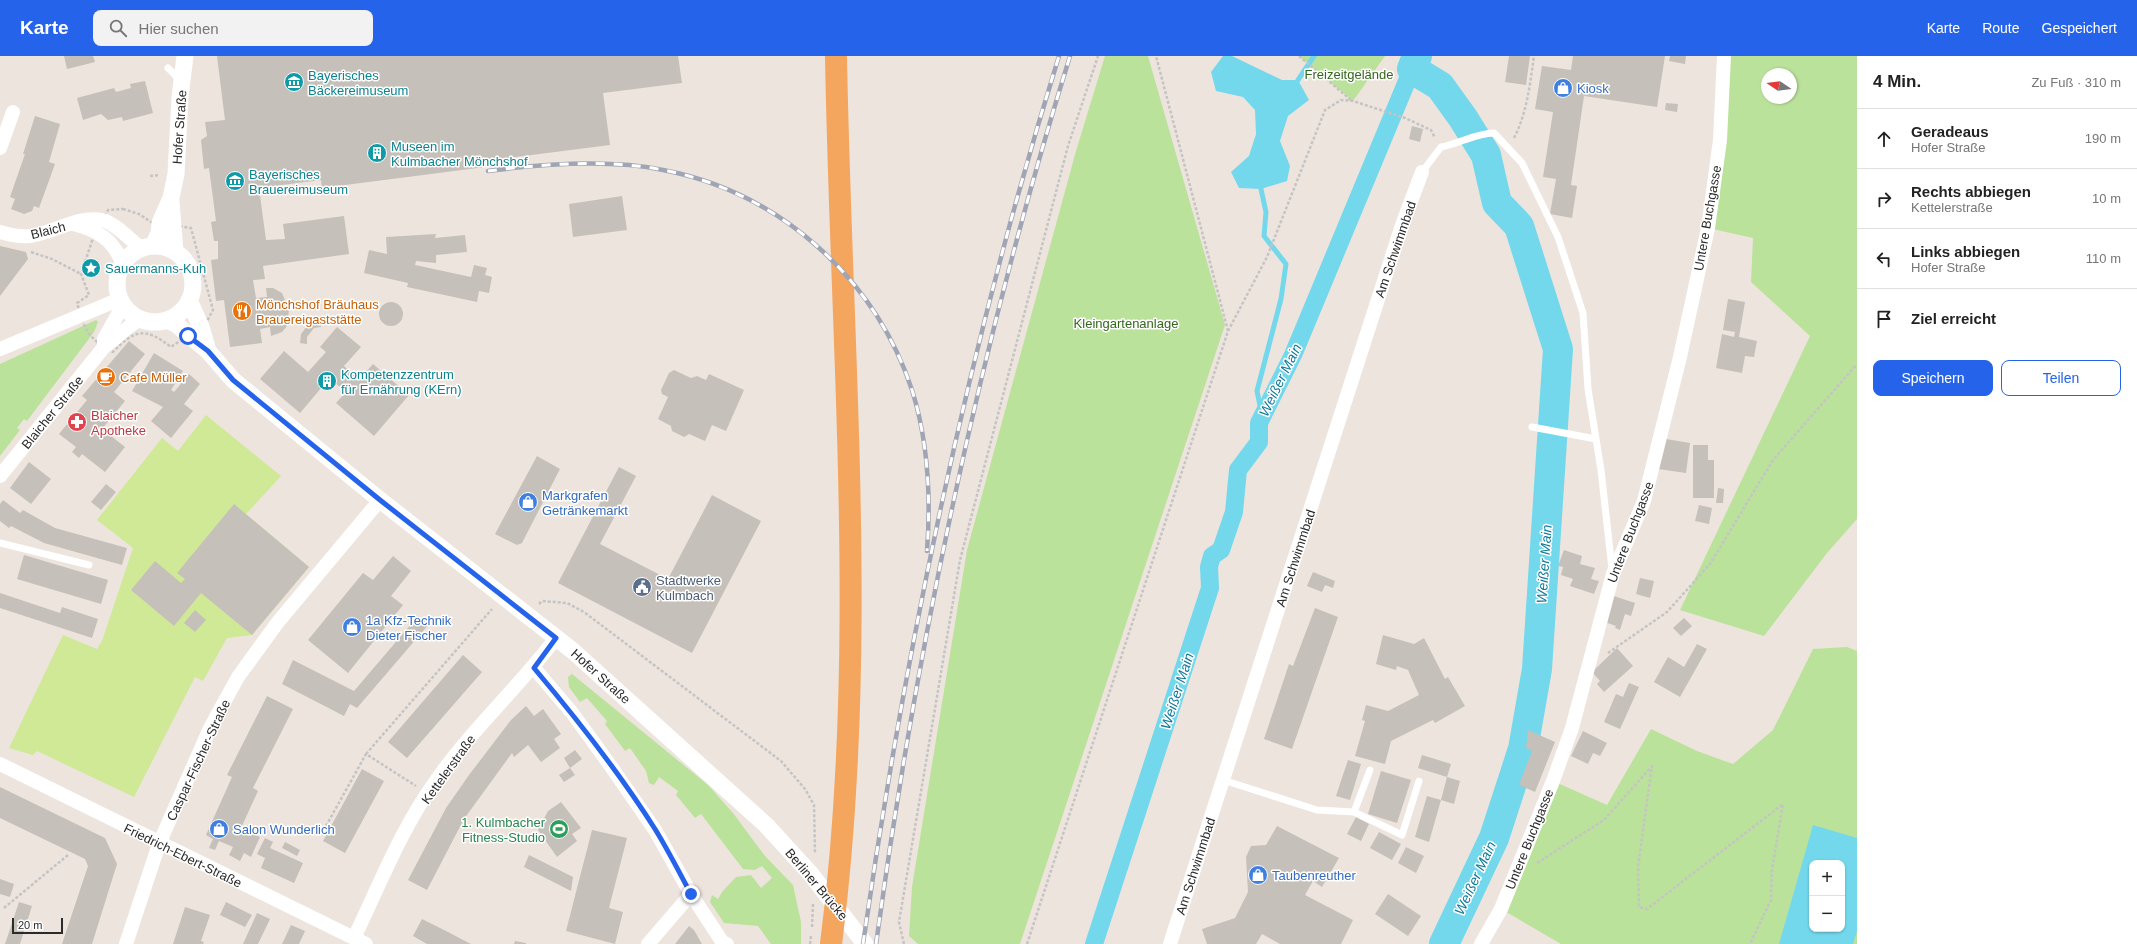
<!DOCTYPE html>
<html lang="de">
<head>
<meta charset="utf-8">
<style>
  :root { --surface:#fff; --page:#f2f2f2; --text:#222; --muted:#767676; --line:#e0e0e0; --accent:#2563eb }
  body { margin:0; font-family:Helvetica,sans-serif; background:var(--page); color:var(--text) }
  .controls { position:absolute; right:12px; bottom:12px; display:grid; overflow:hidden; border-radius:8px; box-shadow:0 1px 3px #0004 }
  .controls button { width:36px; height:36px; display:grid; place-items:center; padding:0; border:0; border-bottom:1px solid var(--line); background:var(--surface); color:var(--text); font:20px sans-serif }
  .compass { position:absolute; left:1761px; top:12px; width:36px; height:36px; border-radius:50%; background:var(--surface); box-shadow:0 1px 3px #0004; rotate:283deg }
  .scale { position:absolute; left:12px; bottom:10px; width:51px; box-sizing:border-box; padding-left:4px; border:2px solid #2b2b2b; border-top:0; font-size:11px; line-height:14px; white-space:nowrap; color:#2b2b2b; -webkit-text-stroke:3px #fff; paint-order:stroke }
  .stop { position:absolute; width:12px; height:12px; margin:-9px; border:3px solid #2563eb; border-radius:50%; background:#fff }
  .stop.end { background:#2563eb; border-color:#fff; box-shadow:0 1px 4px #0008 }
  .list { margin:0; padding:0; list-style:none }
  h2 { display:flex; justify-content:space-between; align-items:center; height:52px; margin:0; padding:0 16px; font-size:17px }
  h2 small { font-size:13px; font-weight:400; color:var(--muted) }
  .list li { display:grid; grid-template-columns:26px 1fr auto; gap:12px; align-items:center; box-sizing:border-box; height:60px; padding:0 16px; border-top:1px solid var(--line) }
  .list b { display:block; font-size:15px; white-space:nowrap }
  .list p { margin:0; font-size:13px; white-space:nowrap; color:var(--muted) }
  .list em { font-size:13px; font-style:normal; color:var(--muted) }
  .actions { display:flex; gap:8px; padding:12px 16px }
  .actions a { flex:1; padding:9px 0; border:1px solid var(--accent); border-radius:8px; text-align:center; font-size:14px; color:var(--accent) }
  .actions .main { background:var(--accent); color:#fff }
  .icon { flex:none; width:22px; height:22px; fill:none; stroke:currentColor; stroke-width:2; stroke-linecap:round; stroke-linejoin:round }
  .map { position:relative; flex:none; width:1857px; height:888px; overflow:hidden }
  header { display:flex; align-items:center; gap:24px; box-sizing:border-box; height:56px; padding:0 20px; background:var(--accent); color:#fff }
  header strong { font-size:19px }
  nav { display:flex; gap:22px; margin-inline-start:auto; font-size:14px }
  .search { width:280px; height:36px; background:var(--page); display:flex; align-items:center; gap:10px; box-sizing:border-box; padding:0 14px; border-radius:8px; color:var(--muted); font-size:15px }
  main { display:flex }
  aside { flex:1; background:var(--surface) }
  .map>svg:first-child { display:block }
  .green { fill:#bbe29b; fill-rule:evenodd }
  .pitch { fill:#cfe997 }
  .water { fill:#73d8ec; fill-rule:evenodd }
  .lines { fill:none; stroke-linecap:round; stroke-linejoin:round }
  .stream { stroke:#73d8ec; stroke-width:5 }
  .canal { stroke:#73d8ec; stroke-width:18 }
  .river { stroke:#73d8ec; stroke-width:30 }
  .building { fill:#c5c0b9 }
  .path { stroke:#c4c4c4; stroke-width:2.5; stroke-dasharray:3 2; stroke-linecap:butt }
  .service { stroke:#fff; stroke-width:7 }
  .minor { stroke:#fff; stroke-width:14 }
  .tertiary { stroke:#fff; stroke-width:17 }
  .trunk { stroke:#f4a65e; stroke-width:22 }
  .rail-casing { stroke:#a0a5b5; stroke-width:4.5 }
  .rail { stroke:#fff; stroke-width:3; stroke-dasharray:9; stroke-linecap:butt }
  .route { stroke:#2563eb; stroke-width:5 }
  .labels { text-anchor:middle; stroke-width:3; stroke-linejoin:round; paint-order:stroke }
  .park-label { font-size:13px; fill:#33671c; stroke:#fff }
  .culture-label { font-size:13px; fill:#0d838f; stroke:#fff; text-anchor:start }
  .shop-label { font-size:13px; fill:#366cbe; stroke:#fff; text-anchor:start }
  .street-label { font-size:13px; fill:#2b2b2b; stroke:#fff }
  .food-label { font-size:13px; fill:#c56008; stroke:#fff; text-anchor:start }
  .health-label { font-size:13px; fill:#be3a42; stroke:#fff; text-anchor:start }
  .service-label { font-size:13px; fill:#4e5e75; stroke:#fff; text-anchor:start }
  .leisure-label { font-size:13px; fill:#27864d; stroke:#fff; text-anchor:end }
  .water-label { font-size:14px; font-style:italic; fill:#10799a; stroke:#fff }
</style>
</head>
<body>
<header>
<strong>Karte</strong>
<div class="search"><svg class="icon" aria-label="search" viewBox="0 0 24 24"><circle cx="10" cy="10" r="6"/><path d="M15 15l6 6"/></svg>Hier suchen</div>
<nav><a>Karte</a><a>Route</a><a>Gespeichert</a></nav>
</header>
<main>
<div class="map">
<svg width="1857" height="888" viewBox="0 0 1857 888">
  <rect width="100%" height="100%" fill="#ede4dd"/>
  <!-- green -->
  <path class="green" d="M1105 0H1148L1225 269 1020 888H918L909 880 912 831 967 494 1076 95Z
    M1299 0H1385L1353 45Z
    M1724 0H1857V463L1827 497 1764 580 1680 554 1810 280 1751 226 1753 182 1708 172ZM1767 18H1791V42H1767Z
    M96 264 98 266 94 276 27 365 24 363 17 372 20 374 0 400V308Z
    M1847 591 1857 595V888H1561L1501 853 1553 725 1607 749 1651 673 1697 695 1733 708 1773 674 1813 593ZM1812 807H1842V873H1812Z
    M572 618 708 729 733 757 765 800 793 829 801 866V888H771L758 870 724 867 710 846 712 839 718 843 722 836 736 821 751 819 761 832 772 822 762 810 755 814 743 813 701 758 695 762 676 739 678 735 659 721 654 729 649 727 646 715 630 692 625 695 605 668 607 665 587 642 580 646 569 631 568 621Z"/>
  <!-- pitch -->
  <path class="pitch" d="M206 359 281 420 246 458 309 511 252 579 227 582 203 625 195 621 134 741 37 695 33 699 9 692 63 579 97 593 102 585 133 492 97 464 162 382 178 395Z"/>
  <!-- water -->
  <path class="water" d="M1223 0H1232L1282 24H1298L1309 44 1288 60 1280 85 1290 110 1287 125 1261 133 1239 132 1231 116 1249 100 1256 78 1255 54 1243 41 1216 35 1211 16Z
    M1813 769 1857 782V875L1853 888H1779ZM1812 807H1842V873H1812Z"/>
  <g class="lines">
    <!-- stream -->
    <path class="stream" d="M1298 24 1314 0
      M1261 133 1266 156 1264 180 1286 208 1281 243 1257 335 1262 359"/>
    <!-- canal -->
    <path class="canal" d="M1094 888 1210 532 1209 511 1212 500 1221 494 1234 456 1238 414 1259 386V367L1293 299 1412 13"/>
    <!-- river -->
    <path class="river" d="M1417 0 1412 13 1440 30 1463 62 1486 99 1497 147 1519 170 1558 293 1537 613 1523 693 1494 782 1444 888"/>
  </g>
  <!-- building -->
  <path class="building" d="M64 0H93L95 6 67 13Z
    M217 0H678L682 27 603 37 610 89 492 104 493 110 322 132 321 124 259 132 266 184 285 183 283 168 344 160 349 198 263 210 265 223 253 224 256 242 267 241 266 232H273L282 237 289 254 287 270 282 276 271 280 270 271 260 273 262 287 230 291 224 244 216 245 211 204 218 203V185H214L211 166 216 165 209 112 204 113 201 84 207 80 205 66 225 64Z
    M1509 0H1530L1526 29 1505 26Z
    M1573 0H1665L1657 51 1584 40 1571 129 1577 130 1572 162 1550 158 1556 123 1543 121 1553 56 1535 53 1542 10 1571 14Z
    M1670 0H1686L1685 8 1669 5Z
    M145 25 153 57 123 65 122 61 108 64 101 58 83 64 77 42 114 32 116 36 131 32 130 28Z
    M1666 47 1678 48 1677 56 1665 54Z
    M35 60 60 68 49 106 55 108 39 152 34 150 32 155 24 158 11 153 15 143 10 141 25 98H23Z
    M1412 70 1423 73 1420 86 1409 83Z
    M622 140 627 174 573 181 569 148Z
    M436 178 435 182 465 179 467 196 436 199V207L416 205 415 209 471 221 474 209 487 212 485 219 492 221 489 237 479 235 477 246 407 231 408 227 364 217 369 194 387 198 386 181Z
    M0 190 26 196 28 203 0 240Z
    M1728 243 1745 246 1739 281 1757 285 1754 301 1745 300 1742 317 1716 312 1722 278 1734 281 1735 276 1723 274Z
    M379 258a12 12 0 1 1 24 0a12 12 0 1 1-24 0Z
    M319 264 321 271 314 272 307 281V288L300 287 301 278 310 266Z
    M337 271 361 291 344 310 359 324 373 308 409 339 374 380 336 347 346 336 334 326 326 335 322 331 300 357 260 323 284 295 308 316 326 296 320 291Z
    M129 285 145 298 114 336 125 345 102 373 125 391 105 416 82 398 79 402 72 396 76 391 59 378 87 344 82 340Z
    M154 297 183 315 171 334 174 336 189 318 200 328 184 348 193 355 171 382 151 365 163 351 132 335Z
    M674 314 691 322 697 320 706 324 709 318 744 334 726 375 712 369 705 385 689 378 684 381 672 375 671 370 658 363 668 341 662 338 661 334 669 317Z
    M1666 383 1690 387 1686 417 1658 413Z
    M1693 389H1708V404H1714V442H1693Z
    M537 400 560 413 522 487 517 489 495 478Z
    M29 406 51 423 31 448 10 432Z
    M619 411 636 420 600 488 668 523 712 439 761 465 692 597 558 527Z
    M106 428 116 436 101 454 91 446Z
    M1718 432 1724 433 1723 447H1716Z
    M3 444 20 457 23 454 55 472 127 492 122 509 44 487 11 470 9 472 0 465V448Z
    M234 448 309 511 252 579 201 537 174 570 131 534 155 505 181 527 185 523 177 517Z
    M1699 449 1712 452 1709 468 1695 465Z
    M1564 494 1582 500 1580 508 1595 512 1591 523 1599 525 1594 538 1570 530 1573 523 1561 519 1563 511 1558 510Z
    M24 499 108 524 101 548 17 523Z
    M393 500 411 515 391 540 403 549 348 617 308 584 363 517 373 524Z
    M1313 516 1335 525 1333 532 1325 529 1322 536 1307 530Z
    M1640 522 1654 525 1650 542 1636 538Z
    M0 537 60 557 62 551 98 563 92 582 0 552Z
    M1611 539 1635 547 1631 560 1625 558 1620 574 1615 572 1616 570 1602 565Z
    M1315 552 1338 561 1292 693 1264 683 1289 608 1293 610Z
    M195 554 206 564 195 576 184 567Z
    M418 560 429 568 357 652 350 648 344 660 282 628 293 604 354 635Z
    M1684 562 1692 570 1681 580 1673 572Z
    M1383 579 1414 588 1424 582 1445 623 1448 621 1465 650 1435 667 1433 664 1391 685 1385 708 1355 700 1365 665 1362 664 1366 649 1388 655 1419 639 1408 614 1397 610 1396 614 1376 608Z
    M1697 588 1707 593 1680 641 1654 626 1668 601 1684 611Z
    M1617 592 1633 610 1604 636 1597 628 1600 625 1592 616Z
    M463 599 482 616 407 702 388 686Z
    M1629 627 1639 631 1620 673 1604 666 1616 638 1623 641Z
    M267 640 293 653 253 732 258 735 241 772 260 781 251 801 244 797 240 805 229 799 233 791 219 785 215 794 209 792 213 783 206 779 232 721 227 719Z
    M526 650 534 660 543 653 561 678 554 683 560 692 541 706 528 689 514 701 512 697 464 763 427 834 408 824 446 752 469 719 511 664Z
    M1528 674 1555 686 1535 736 1519 729 1532 695 1526 692Z
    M1583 675 1607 687 1600 700 1593 697 1588 708 1571 700Z
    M575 694 582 703 570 712 564 702Z
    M1422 699 1451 708 1447 721 1418 712Z
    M1348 704 1361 708 1350 744 1336 740Z
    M570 712 575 719 564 726 559 719Z
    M362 713 384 725 345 797 323 785Z
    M1381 715 1411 724 1397 767 1368 758Z
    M1447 721 1460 725 1454 748 1441 744Z
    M0 731 105 782 117 808 92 888H62L88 810 85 803 0 762Z
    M1427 740 1441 744 1429 786 1415 781Z
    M561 746 581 772 572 778 577 785 557 801 538 774 548 755Z
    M1356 761 1369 768 1361 785 1347 778Z
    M1277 770 1339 802 1322 831 1313 825 1305 839 1353 864 1341 888H1280L1262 878 1256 888H1207L1202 873 1235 862 1248 836 1246 801 1251 790 1266 789Z
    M592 774 627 782 609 852 623 856 615 888 566 875Z
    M1379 776 1401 788 1392 804 1370 792Z
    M265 782 273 786 270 792 303 807 294 827 261 812 265 802 257 798Z
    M285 786 300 794 297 800 282 792Z
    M1406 791 1424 800 1416 817 1398 807Z
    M529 799 573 821 571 835 524 811Z
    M0 823 14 828 10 841 0 838Z
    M1388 838 1421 860 1408 880 1375 858Z
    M19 846 32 850 20 888H5Z
    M226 846 252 859 245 871 220 859Z
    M185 851 210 859 201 885 204 886 203 888H173Z
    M257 857 270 863 258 888H243Z
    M422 863 444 874 471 888H427L413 880Z
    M291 869 305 875 299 888H282Z
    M689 870 694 874 702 888H675Z
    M515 885 526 887V888H514Z"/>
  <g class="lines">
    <!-- path -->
    <path class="path" d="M1299 0 1352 45
      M1514 82C1527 57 1530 28 1534 0
      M150 120 160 119
      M123 153 139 158 151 166 191 172 213 254 206 267 171 291C145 271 135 273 113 296 87 282 85 274 77 247L89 239 81 218 93 182 108 154Z
      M31 196 52 203 81 218
      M1228 275 1267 201 1325 54 1341 44 1353 45 1405 62 1431 74 1435 82
      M539 548 542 545 567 547 584 556 781 705 805 733 814 749 815 797
      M1608 597 1667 556 1710 508 1773 404 1857 308
      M366 698 492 553
      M326 770 366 698 416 730
      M1537 807 1604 764 1652 710 1638 811 1639 851 1647 853 1783 748 1772 814 1771 844 1750 888
      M4 852 68 799
      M812 871 813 848
      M810 888 811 880
      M904 888 899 866 960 504 1068 90 1098 0
      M1027 888 1228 275 1156 0"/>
    <!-- service -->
    <path class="service" d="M168 12 180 24
      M1422 116 1441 91C1459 88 1476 77 1494 77L1522 107 1558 181 1583 257 1588 333 1601 414 1612 513
      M1532 371 1596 383
      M0 487 89 509
      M1223 724 1317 754 1354 756 1402 779 1419 725
      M1354 756 1370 714"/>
    <!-- minor -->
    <path class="minor" d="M0 92 13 56
      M73 168C98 174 114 184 123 209
      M0 176C10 179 20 181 30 180 54 177 78 159 102 164 117 168 130 184 142 193
      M104 291V283L123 249
      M0 293 120 243
      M0 420 104 291C117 282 127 270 141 263
      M534 612 573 658 610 709 655 774 691 838 723 887 727 888
      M0 708 366 888
      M354 882C379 830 401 773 435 726 471 674 518 632 556 582
      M126 888 159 788 210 672 238 621 278 566 380 444
      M648 888 691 838
      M1170 888 1402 169 1422 116
      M1481 888 1501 853 1553 725 1572 672 1613 518 1644 445 1680 301 1708 172 1720 84 1724 0"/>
    <!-- tertiary -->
    <path class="tertiary" d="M171 145 175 196
      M153 190 159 177 160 167 171 142 176 118 180 41 185 0
      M117 228a38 38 0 1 1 76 0a38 38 0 1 1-76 0Z
      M189 244 201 271 208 295
      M167 264 177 269 208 295 233 324 380 444 573 595 766 769 810 817 865 888"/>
    <!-- trunk -->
    <path class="trunk" d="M831 888C869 594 841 296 836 0"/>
    <!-- rail casing -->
    <g class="rail-casing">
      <path id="rail" d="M488 115C542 108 610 103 663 114 779 136 875 222 912 334 928 385 931 442 927 495
        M863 888C906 588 969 289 1059 0
        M876 888C917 588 980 290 1070 0"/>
    </g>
    <!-- rail -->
    <use href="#rail" class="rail"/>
  </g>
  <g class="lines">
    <!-- route -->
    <path class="route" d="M188 280 208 295 233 324 380 444 556 582 534 612C577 663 619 716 655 773 668 794 679 816 691 838"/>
  </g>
  <!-- icons -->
  <defs>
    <g id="museum-disc" transform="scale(1)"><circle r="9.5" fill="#0f9aa8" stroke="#fff"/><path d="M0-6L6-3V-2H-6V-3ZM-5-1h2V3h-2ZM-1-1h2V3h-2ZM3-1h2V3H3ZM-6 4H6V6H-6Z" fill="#fff"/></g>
    <g id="shop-disc" transform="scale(1)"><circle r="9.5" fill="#3f7fe0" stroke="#fff"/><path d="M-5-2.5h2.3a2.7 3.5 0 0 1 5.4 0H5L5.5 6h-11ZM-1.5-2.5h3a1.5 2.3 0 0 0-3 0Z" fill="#fff"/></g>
    <g id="building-disc" transform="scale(1)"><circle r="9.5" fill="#0f9aa8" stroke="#fff"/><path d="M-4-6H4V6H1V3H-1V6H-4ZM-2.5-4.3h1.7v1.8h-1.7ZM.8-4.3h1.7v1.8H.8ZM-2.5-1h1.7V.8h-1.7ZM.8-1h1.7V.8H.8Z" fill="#fff"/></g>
    <g id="sight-disc" transform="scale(1)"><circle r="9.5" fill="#0f9aa8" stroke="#fff"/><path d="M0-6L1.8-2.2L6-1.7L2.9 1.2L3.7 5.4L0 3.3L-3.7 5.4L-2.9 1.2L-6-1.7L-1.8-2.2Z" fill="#fff"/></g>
    <g id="restaurant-disc" transform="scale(1)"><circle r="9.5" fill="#e8710a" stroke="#fff"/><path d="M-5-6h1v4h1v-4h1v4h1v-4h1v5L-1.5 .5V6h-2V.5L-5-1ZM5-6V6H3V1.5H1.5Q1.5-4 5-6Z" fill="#fff"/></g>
    <g id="cafe-disc" transform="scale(1)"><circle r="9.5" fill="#e8710a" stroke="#fff"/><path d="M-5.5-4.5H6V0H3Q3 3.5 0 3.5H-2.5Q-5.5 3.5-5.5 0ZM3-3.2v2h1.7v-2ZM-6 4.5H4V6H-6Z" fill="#fff"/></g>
    <g id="pharmacy-disc" transform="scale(1)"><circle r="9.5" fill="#e0444e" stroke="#fff"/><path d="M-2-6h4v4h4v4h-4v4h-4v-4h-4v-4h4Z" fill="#fff"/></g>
    <g id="civic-disc" transform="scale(1)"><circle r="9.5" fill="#5c6f8a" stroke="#fff"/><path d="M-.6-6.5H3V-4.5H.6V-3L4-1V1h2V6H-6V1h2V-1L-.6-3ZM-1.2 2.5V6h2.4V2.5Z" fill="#fff"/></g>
    <g id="stadium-disc" transform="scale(1)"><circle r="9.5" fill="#2e9e5b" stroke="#fff"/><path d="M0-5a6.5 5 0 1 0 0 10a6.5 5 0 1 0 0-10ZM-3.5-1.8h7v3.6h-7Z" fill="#fff"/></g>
  </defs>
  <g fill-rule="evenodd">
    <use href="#museum-disc" x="294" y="26"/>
    <use href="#shop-disc" x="1563" y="32"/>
    <use href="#building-disc" x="377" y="97"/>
    <use href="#museum-disc" x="235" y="125"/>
    <use href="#sight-disc" x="91" y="212"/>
    <use href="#restaurant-disc" x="242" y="255"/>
    <use href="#cafe-disc" x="106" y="321"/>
    <use href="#building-disc" x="327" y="325"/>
    <use href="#pharmacy-disc" x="77" y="366"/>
    <use href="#shop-disc" x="528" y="446"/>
    <use href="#civic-disc" x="642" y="531"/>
    <use href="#shop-disc" x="352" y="571"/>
    <use href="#shop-disc" x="219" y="773"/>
    <use href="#stadium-disc" x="559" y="773"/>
    <use href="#shop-disc" x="1258" y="819"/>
  </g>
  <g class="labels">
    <!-- park labels -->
    <g class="park-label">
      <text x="1349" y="23">Freizeitgelände</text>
      <text x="1126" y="272">Kleingartenanlage</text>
    </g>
    <!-- culture labels -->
    <g class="culture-label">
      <text x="308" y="24">Bayerisches<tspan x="308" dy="15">Bäckereimuseum</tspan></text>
      <text x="391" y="95">Museen im<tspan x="391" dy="15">Kulmbacher Mönchshof</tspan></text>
      <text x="249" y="123">Bayerisches<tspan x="249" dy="15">Brauereimuseum</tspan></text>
      <text x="105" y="217">Sauermanns-Kuh</text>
      <text x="341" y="323">Kompetenzzentrum<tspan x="341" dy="15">für Ernährung (KErn)</tspan></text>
    </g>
    <!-- shop labels -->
    <g class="shop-label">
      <text x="1577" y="37">Kiosk</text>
      <text x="542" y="444">Markgrafen<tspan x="542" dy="15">Getränkemarkt</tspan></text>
      <text x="366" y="569">1a Kfz-Technik<tspan x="366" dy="15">Dieter Fischer</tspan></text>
      <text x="233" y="778">Salon Wunderlich</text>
      <text x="1272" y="824">Taubenreuther</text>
    </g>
    <!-- street labels -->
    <g class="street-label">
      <text transform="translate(179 71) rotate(-86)" y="5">Hofer Straße</text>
      <text transform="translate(1707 162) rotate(-80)" y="5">Untere Buchgasse</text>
      <text transform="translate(48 174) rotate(-14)" y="5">Blaich</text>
      <text transform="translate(1395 193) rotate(-71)" y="5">Am Schwimmbad</text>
      <text transform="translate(52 356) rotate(-51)" y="5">Blaicher Straße</text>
      <text transform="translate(1630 476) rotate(-69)" y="5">Untere Buchgasse</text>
      <text transform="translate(1295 502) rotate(-72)" y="5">Am Schwimmbad</text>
      <text transform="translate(601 620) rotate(42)" y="5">Hofer Straße</text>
      <text transform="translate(198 704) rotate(-65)" y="5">Caspar-Fischer-Straße</text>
      <text transform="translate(448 713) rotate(-54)" y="5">Kettelerstraße</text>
      <text transform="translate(1529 783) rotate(-68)" y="5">Untere Buchgasse</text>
      <text transform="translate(183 799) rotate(26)" y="5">Friedrich-Ebert-Straße</text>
      <text transform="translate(1195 810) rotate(-72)" y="5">Am Schwimmbad</text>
      <text transform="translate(817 828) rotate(50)" y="5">Berliner Brücke</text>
    </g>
    <!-- food labels -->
    <g class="food-label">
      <text x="256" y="253">Mönchshof Bräuhaus<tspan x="256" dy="15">Brauereigaststätte</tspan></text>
      <text x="120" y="326">Cafe Müller</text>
    </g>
    <!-- health labels -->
    <g class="health-label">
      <text x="91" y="364">Blaicher<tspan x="91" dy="15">Apotheke</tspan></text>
    </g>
    <!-- service labels -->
    <g class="service-label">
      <text x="656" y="529">Stadtwerke<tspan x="656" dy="15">Kulmbach</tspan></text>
    </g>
    <!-- leisure labels -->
    <g class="leisure-label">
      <text x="545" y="771">1. Kulmbacher<tspan x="545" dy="15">Fitness-Studio</tspan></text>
    </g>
    <!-- water labels -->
    <g class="water-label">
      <text transform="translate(1280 324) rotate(-64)" y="5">Weißer Main</text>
      <text transform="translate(1544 508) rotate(-86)" y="5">Weißer Main</text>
      <text transform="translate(1177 635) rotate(-72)" y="5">Weißer Main</text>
      <text transform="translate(1475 822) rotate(-65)" y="5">Weißer Main</text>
    </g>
  </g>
</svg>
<div class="controls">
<button>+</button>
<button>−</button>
</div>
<svg class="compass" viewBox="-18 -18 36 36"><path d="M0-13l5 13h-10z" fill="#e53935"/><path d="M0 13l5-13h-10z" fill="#767676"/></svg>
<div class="scale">20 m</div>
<div class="stop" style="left:188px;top:280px"></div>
<div class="stop end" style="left:691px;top:838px"></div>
</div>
<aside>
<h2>4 Min.<small>Zu Fuß · 310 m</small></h2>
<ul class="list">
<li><svg class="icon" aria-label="ahead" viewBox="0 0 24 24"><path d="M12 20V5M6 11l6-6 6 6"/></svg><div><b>Geradeaus</b><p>Hofer Straße</p></div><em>190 m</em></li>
<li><svg class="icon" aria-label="right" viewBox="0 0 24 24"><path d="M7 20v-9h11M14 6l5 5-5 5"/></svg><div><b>Rechts abbiegen</b><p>Kettelerstraße</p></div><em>10 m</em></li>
<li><svg class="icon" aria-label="left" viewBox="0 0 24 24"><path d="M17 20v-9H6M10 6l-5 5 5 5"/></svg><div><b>Links abbiegen</b><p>Hofer Straße</p></div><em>110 m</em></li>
<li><svg class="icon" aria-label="arrive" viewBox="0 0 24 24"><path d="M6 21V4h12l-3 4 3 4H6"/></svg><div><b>Ziel erreicht</b></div></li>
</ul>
<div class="actions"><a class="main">Speichern</a><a>Teilen</a></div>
</aside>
</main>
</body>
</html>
